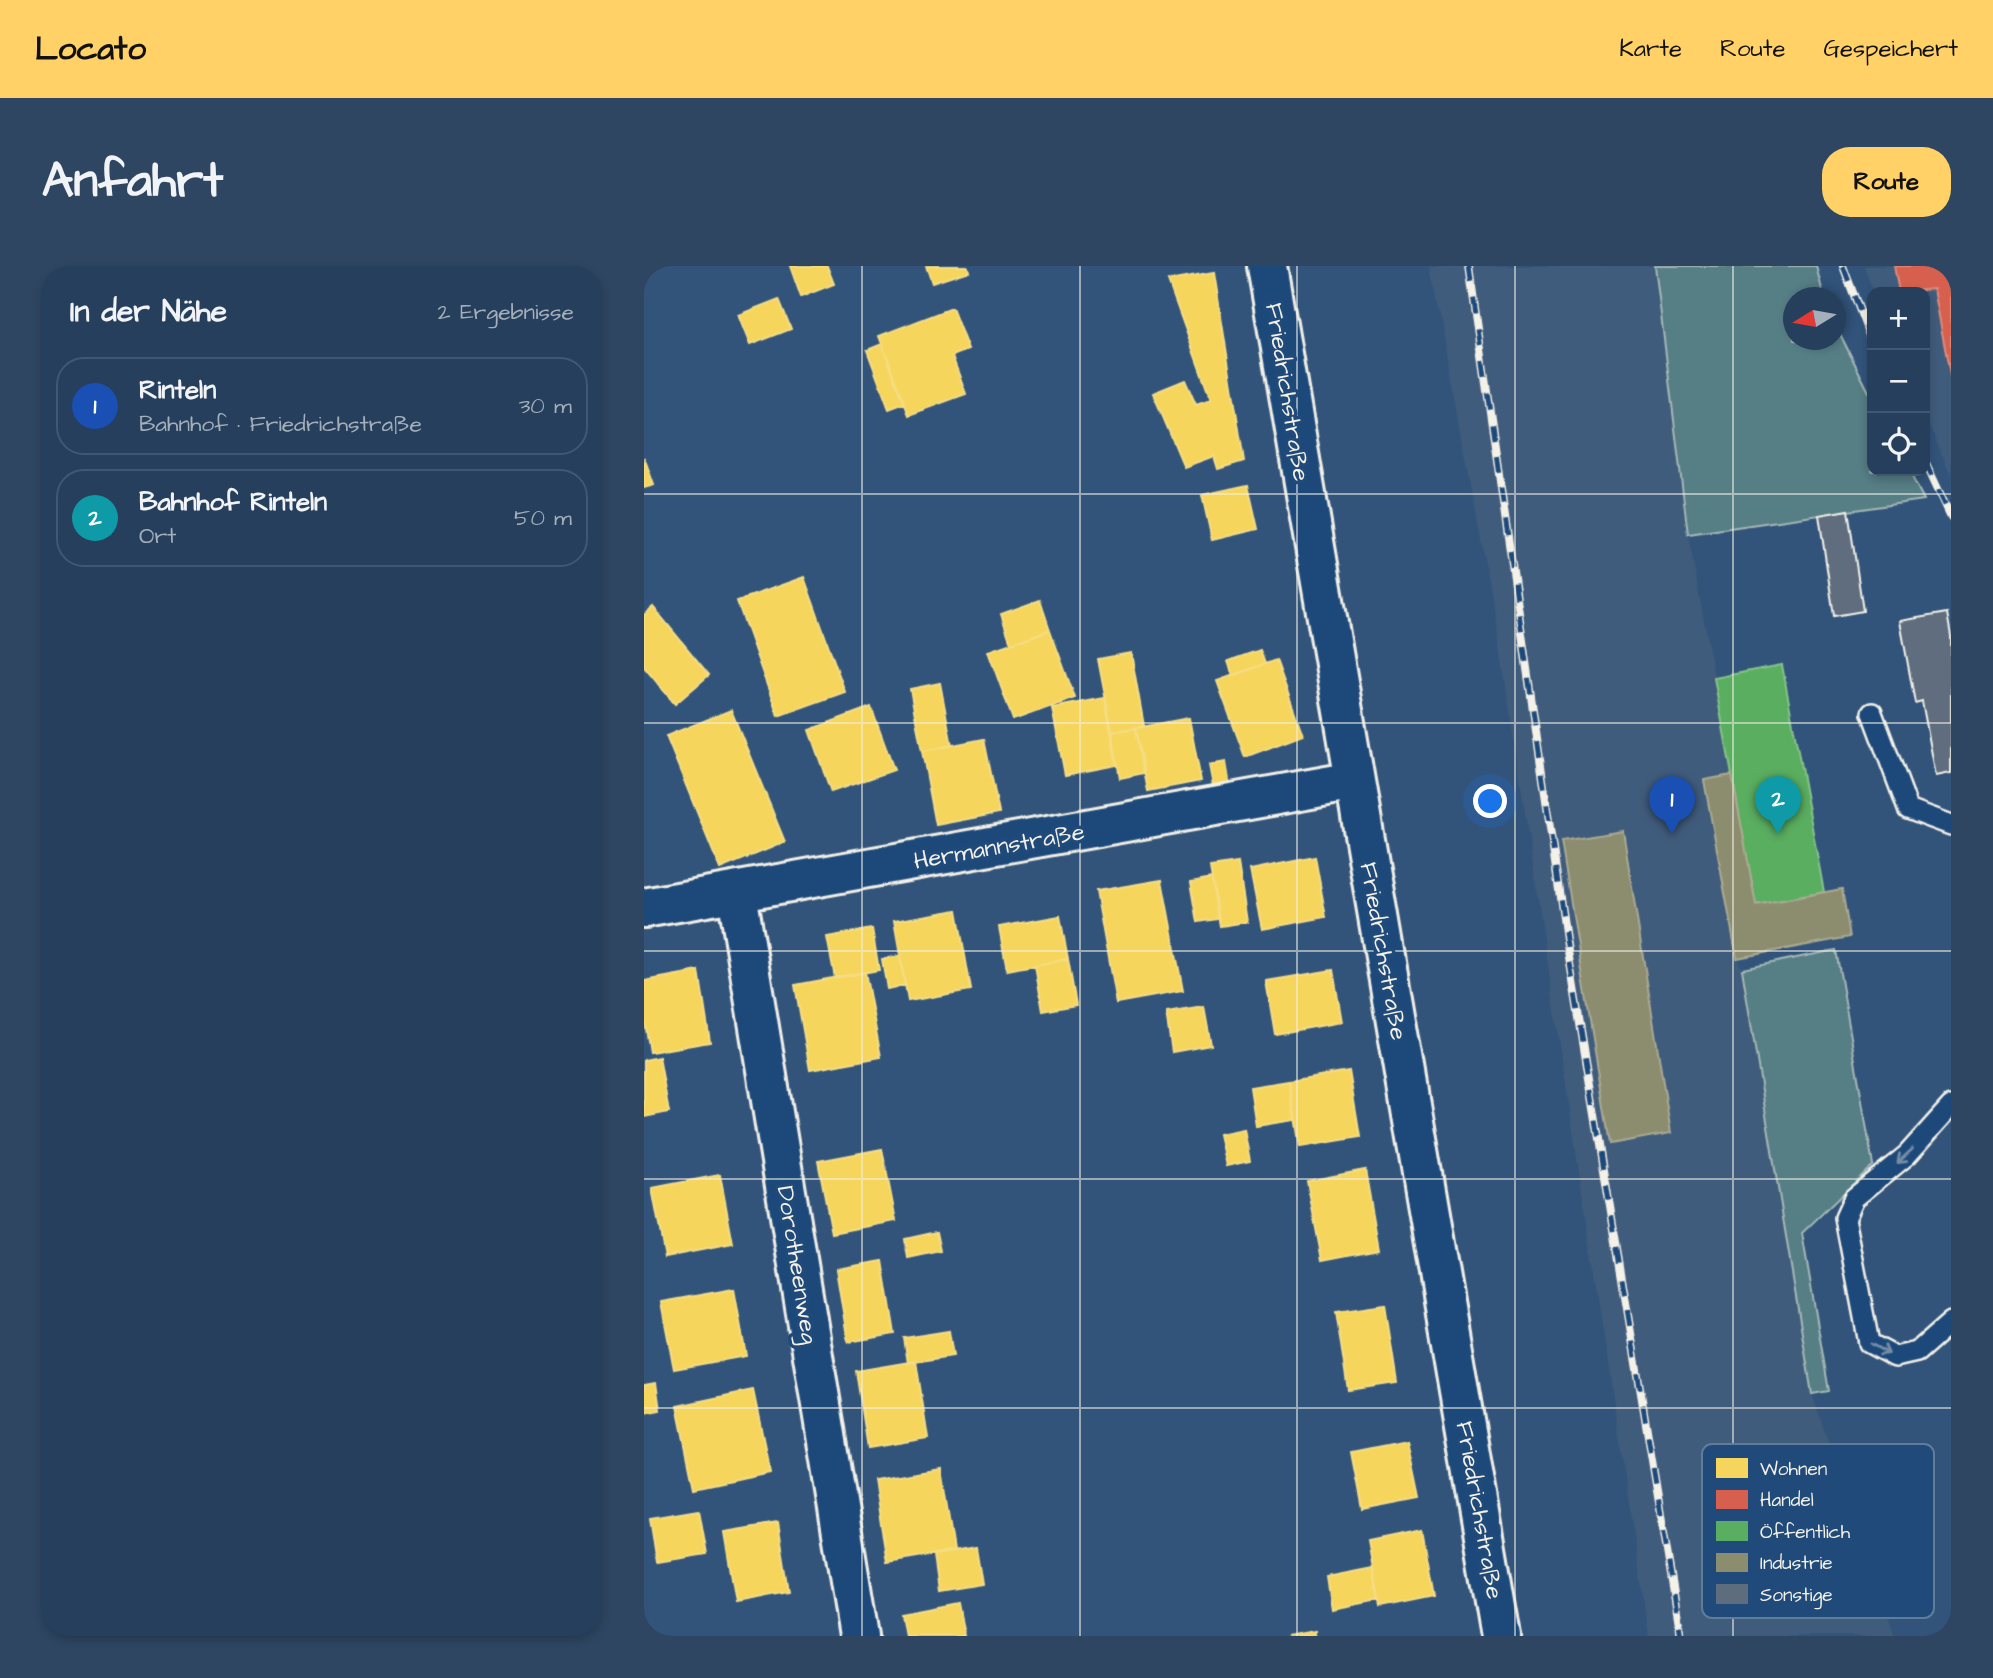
<!DOCTYPE html>
<html lang="de">
<head>
<meta charset="utf-8">
<style>
  :root { --surface:#263f5c; --page:#2e4662; --text:#f1f3f6; --muted:#a4afbb; --line:#425872; --accent:#ffd166 }
  body { margin:0; font-family:"Architects Daughter",sans-serif; background:var(--page); color:var(--text) }
  .controls { position:absolute; right:21px; top:21px; display:grid; overflow:hidden; border-radius:14px; box-shadow:0 4px 10px #0003 }
  .controls button { width:63px; height:63px; display:grid; place-items:center; padding:0; border:0; border-bottom:2px solid var(--line); background:var(--surface); color:var(--text); font:35px sans-serif }
  .compass { position:absolute; left:1139px; top:21px; width:63px; height:63px; border-radius:50%; background:var(--surface); box-shadow:0 4px 10px #0003; rotate:259deg }
  .you { position:absolute; left:847px; top:536px; width:24px; height:24px; margin:-18px; border:5px solid #fff; border-radius:50%; background:#1a73e8; box-shadow:0 0 0 10px #1a73e833 }
  .badge { display:grid; place-items:center; width:46px; height:46px; border-radius:50%; background:var(--accent); color:#fff; font-size:23px; font-weight:700 }
  .pin { position:absolute; translate:-50% -58px; filter:drop-shadow(0 2px 4px #0008) }
  .pin::after { content:''; position:absolute; top:37px; width:24px; height:21px; background:inherit; clip-path:polygon(0 0,100% 0,50% 100%) }
  .list { margin:0; padding:0; list-style:none }
  h2 { display:flex; justify-content:space-between; align-items:center; height:91px; margin:0; padding:0 28px; font-size:30px }
  h2 small { font-size:23px; font-weight:400; color:var(--muted) }
  .list li { display:grid; grid-template-columns:46px 1fr auto; gap:21px; align-items:center; box-sizing:border-box; height:98px; margin:0 14px 14px; padding:0 14px; border:2px solid var(--line); border-radius:28px }
  .list b { display:block; font-size:26px; white-space:nowrap }
  .list p { margin:0; font-size:23px; white-space:nowrap; color:var(--muted) }
  .list em { font-size:23px; font-style:normal; color:var(--muted) }
  .icon { flex:none; width:38px; height:38px; fill:none; stroke:currentColor; stroke-width:2; stroke-linecap:round; stroke-linejoin:round }
  .map { position:relative; flex:none; width:1307px; height:1370px; overflow:hidden; border-radius:28px }
  header { display:flex; align-items:center; gap:42px; box-sizing:border-box; height:98px; padding:0 35px; background:var(--accent); color:#111 }
  header strong { font-size:33px }
  nav { display:flex; gap:38px; margin-inline-start:auto; font-size:24px }
  .intro { display:flex; align-items:center; justify-content:space-between; box-sizing:border-box; height:168px; padding:0 42px }
  h1 { margin:0; font-size:49px }
  .button { padding:18px 32px; border-radius:28px; background:var(--accent); color:#111; font-size:24px; font-weight:700 }
  main { display:flex; gap:42px; padding:0 42px }
  aside { flex:1; background:var(--surface); border-radius:28px; box-shadow:0 4px 10px #0003 }
  .map>svg:first-child { display:block }
  .built { fill:#3f5c7c }
  .green { fill:#567e85; stroke:#a5b8b6; stroke-width:2 }
  .homes { fill:#f6d55c; stroke:#f5dd86; stroke-width:2 }
  .shops { fill:#d6604d; stroke:#df8c7c; stroke-width:2 }
  .public { fill:#5aae61; stroke:#88c28a; stroke-width:2 }
  .industry { fill:#8c8c6e; stroke:#abaa93; stroke-width:2 }
  .building { fill:#5e6d7e; stroke:#f4f1e8; stroke-width:2 }
  .lines { fill:none; stroke-linecap:round; stroke-linejoin:round }
  .service-casing { stroke:#f4f1e8; stroke-width:24 }
  .minor-casing { stroke:#f4f1e8; stroke-width:44 }
  .service { stroke:#1f4a7a; stroke-width:19 }
  .minor { stroke:#1f4a7a; stroke-width:38 }
  .rail-casing { stroke:#f4f1e8; stroke-width:8 }
  .rail { stroke:#1f4a7a; stroke-width:5; stroke-dasharray:16; stroke-linecap:butt }
  .oneway { stroke:#748da6 }
  .grid { fill:none; stroke:#f4f1e8; stroke-width:2; stroke-opacity:0.55 }
  .labels { text-anchor:middle; stroke-width:7; stroke-linejoin:round; paint-order:stroke }
  .street-label { font-size:24px; fill:#f4f1e8; stroke:#1f4a7a }
  .key { fill:#1f4a7a; stroke:#5f7c9b; stroke-width:2 }
  .key-label { font-size:19px; fill:#f4f1e8 }
</style>
</head>
<body>
<header>
<strong>Locato</strong>
<nav><a>Karte</a><a>Route</a><a>Gespeichert</a></nav>
</header>
<div class="intro"><h1>Anfahrt</h1><a class="button">Route</a></div>
<main>
<aside>
<h2>In der Nähe<small>2 Ergebnisse</small></h2>
<ul class="list">
<li><span class="badge" style="background:#1a4fb4">1</span><div><b>Rinteln</b><p>Bahnhof · Friedrichstraße</p></div><em>30 m</em></li>
<li><span class="badge" style="background:#0f9aa8">2</span><div><b>Bahnhof Rinteln</b><p>Ort</p></div><em>50 m</em></li>
</ul>
</aside>
<div class="map">
<svg width="1307" height="1370" viewBox="0 0 1307 1370">
  <rect width="100%" height="100%" fill="#32547b"/>
  <filter id="ink" filterUnits="userSpaceOnUse"><feTurbulence type="fractalNoise" baseFrequency=".0143" numOctaves="2"/><feDisplacementMap in="SourceGraphic" scale="14" xChannelSelector="R" yChannelSelector="G"/><feConvolveMatrix kernelMatrix="1 2 1 2 8 2 1 2 1" color-interpolation-filters="sRGB"/></filter>
  <g filter="url(#ink)">
    <!-- built -->
    <path class="built" d="M787 0H1011L1044 268 1088 509 1093 692 1098 703 1168 1128 1251 1370H1005L855 374Z
      M1220 0H1307V209L1281 150V26H1229Z"/>
    <!-- green -->
    <path class="green" d="M1011 0H1172L1180 31 1150 32V74H1192V60L1228 132V205H1265L1280 234 1044 268Z
      M1192 684 1229 899 1158 967 1185 1125 1168 1128 1098 703Z"/>
    <!-- homes -->
    <path class="homes" d="M146 0H183L190 18 157 31Z
      M282 0H323L325 5 288 17Z
      M570 7 600 195 574 203 570 190 540 201 509 127 541 114 552 139 567 134 524 15Z
      M135 33 147 63 106 79 94 49Z
      M308 42 324 84 308 90 322 128 265 149 235 70Z
      M238 78 261 137 245 143 223 84Z
      M0 191 10 219 0 222Z
      M604 219 614 263 568 274 558 229Z
      M160 311 201 426 134 450 93 335Z
      M396 334 406 364 367 377 357 348Z
      M9 341 65 409 31 438 0 401V349Z
      M406 364 431 432 369 454 344 385Z
      M616 384 621 398 589 410 584 395Z
      M487 387 500 460 468 466 454 393Z
      M632 394 659 469 601 491 573 415Z
      M296 417 308 480 278 485 266 423Z
      M461 432 473 499 421 509 408 442Z
      M227 441 250 504 187 526 165 464Z
      M87 444 141 576 76 603 22 470Z
      M545 452 557 515 504 525 492 462Z
      M492 462 500 507 476 512 468 466Z
      M340 473 355 547 292 559 278 485Z
      M582 496 587 527 571 530 565 499Z
      M671 591 682 651 618 663 606 604Z
      M594 597 603 656 576 660 566 601Z
      M568 612 574 653 554 656 547 616Z
      M518 614 539 725 472 737 452 625Z
      M313 644 327 724 264 735 250 655Z
      M416 650 424 693 363 704 355 661Z
      M228 663 235 704 191 712 183 671Z
      M256 690 261 719 243 723 238 693Z
      M424 693 432 739 399 745 391 699Z
      M689 704 698 756 631 768 622 715Z
      M55 705 66 776 6 786 0 751V715Z
      M221 706 237 791 166 804 151 719Z
      M560 741 567 779 528 786 522 747Z
      M15 791 25 846 0 851V794Z
      M705 805 716 871 656 881 645 815Z
      M645 815 651 854 612 860 606 821Z
      M600 863 606 895 582 900 575 868Z
      M238 883 252 955 188 967 174 895Z
      M721 904 735 983 678 994 663 915Z
      M76 909 89 978 21 991 8 922Z
      M293 966 297 985 264 992 261 973Z
      M239 995 251 1068 204 1076 192 1003Z
      M90 1023 102 1090 30 1103 17 1036Z
      M741 1039 753 1117 704 1124 692 1046Z
      M305 1065 309 1090 264 1097 260 1072Z
      M272 1095 284 1172 224 1182 212 1105Z
      M12 1117 16 1144 0 1147V1119Z
      M109 1124 126 1206 50 1222 33 1140Z
      M763 1175 775 1232 718 1243 707 1186Z
      M297 1203 310 1285 243 1296 230 1214Z
      M55 1244 63 1288 13 1296 6 1252Z
      M134 1257 145 1326 92 1336 80 1266Z
      M778 1264 790 1330 736 1341 724 1275Z
      M332 1282 338 1318 295 1325 290 1289Z
      M729 1302 735 1334 688 1343 683 1311Z
      M314 1337 320 1370H261L257 1348Z
      M671 1365V1370H642Z"/>
    <!-- shops -->
    <path class="shops" d="M1250 0H1307V114L1290 23 1255 26Z"/>
    <!-- public -->
    <path class="public" d="M1138 399 1180 626 1112 639 1070 412Z"/>
    <!-- industry -->
    <path class="industry" d="M1088 509 1112 639 1198 623 1206 671 1093 692 1060 514Z
      M979 565 1027 867 966 878 917 575Z"/>
    <!-- building -->
    <path class="building" d="M1204 244 1219 345 1190 350 1175 249Z
      M1303 347 1307 370V507L1292 510 1278 435 1271 437 1256 355Z"/>
    <g class="lines">
      <!-- service casing -->
      <g class="service-casing">
        <path id="service" d="M1228 447 1264 543 1307 559
          M1307 840 1263 889 1210 932 1201 952 1225 1077 1251 1091 1273 1086 1307 1056"/>
      </g>
      <!-- minor casing -->
      <g class="minor-casing">
        <path id="minor" d="M623 0 857 1370
          M93 627 215 1370
          M0 642 711 515"/>
      </g>
      <!-- service -->
      <use href="#service" class="service"/>
      <!-- minor -->
      <use href="#minor" class="minor"/>
      <!-- rail casing -->
      <g class="rail-casing">
        <path id="rail" d="M825 0 922 673 1037 1370
          M1199 0 1228 77
          M1281 195 1307 251"/>
      </g>
      <!-- rail -->
      <use href="#rail" class="rail"/>
    </g>
    <!-- one-way arrows -->
    <defs><path id="oneway-shaft" d="M-6 0H5M1.5-3L5.5 0L1.5 3" fill="none" stroke-width="1.6" stroke-linecap="round" stroke-linejoin="round" transform="scale(1.75)"/></defs>
    <g class="oneway">
      <use href="#oneway-shaft" transform="translate(1261 890) rotate(137)"/>
      <use href="#oneway-shaft" transform="translate(1236 1083) rotate(29)"/>
    </g>
  </g>
  <!-- grid -->
  <path class="grid" d="M218 0V1370M436 0V1370M653 0V1370M871 0V1370M1089 0V1370M0 228H1307M0 457H1307M0 685H1307M0 913H1307M0 1142H1307"/>
  <g class="labels">
    <!-- street labels -->
    <g class="street-label">
      <text transform="translate(644 126) rotate(81)" y="8">Friedrichstraße</text>
      <text transform="translate(355 580) rotate(-10)" y="8">Hermannstraße</text>
      <text transform="translate(740 685) rotate(80)" y="8">Friedrichstraße</text>
      <text transform="translate(154 999) rotate(81)" y="8">Dorotheenweg</text>
      <text transform="translate(836 1244) rotate(80)" y="8">Friedrichstraße</text>
    </g>
  </g>
  <!-- legend -->
  <rect x="1058" y="1178" width="232" height="174" rx="10" class="key"/>
  <rect x="1072" y="1192" width="32" height="20" fill="#f6d55c"/>
  <rect x="1072" y="1224" width="32" height="19" fill="#d6604d"/>
  <rect x="1072" y="1255" width="32" height="20" fill="#5aae61"/>
  <rect x="1072" y="1287" width="32" height="19" fill="#8c8c6e"/>
  <rect x="1072" y="1318" width="32" height="20" fill="#5e6d7e"/>
  <g class="key-label">
    <text x="1116" y="1209">Wohnen</text>
    <text x="1116" y="1240">Handel</text>
    <text x="1116" y="1272">Öffentlich</text>
    <text x="1116" y="1303">Industrie</text>
    <text x="1116" y="1335">Sonstige</text>
  </g>
</svg>
<div class="controls">
<button>+</button>
<button>−</button>
<button><svg class="icon" aria-label="locate" viewBox="0 0 24 24"><circle cx="12" cy="12" r="6"/><path d="M12 2v4M12 18v4M2 12h4M18 12h4"/></svg></button>
</div>
<svg class="compass" viewBox="-18 -18 36 36"><path d="M0-13l5 13h-10z" fill="#e53935"/><path d="M0 13l5-13h-10z" fill="#a4afbb"/></svg>
<div class="you"></div>
<div class="pin badge" style="left:1028px;top:568px;background:#1a4fb4">1</div>
<div class="pin badge" style="left:1134px;top:568px;background:#0f9aa8">2</div>
</div>
</main>
</body>
</html>
